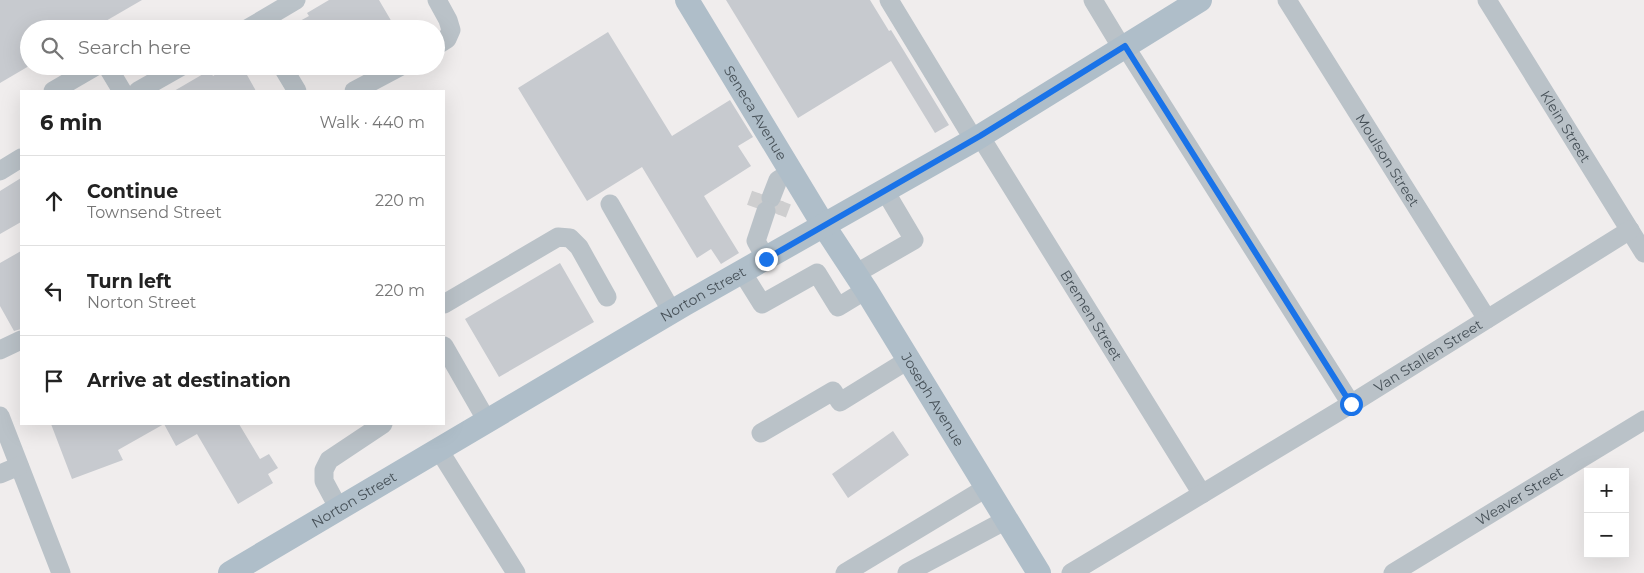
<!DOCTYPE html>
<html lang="en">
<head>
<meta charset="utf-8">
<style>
  :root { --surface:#fff; --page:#f2f2f2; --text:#222; --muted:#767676; --line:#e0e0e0 }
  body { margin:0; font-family:Montserrat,sans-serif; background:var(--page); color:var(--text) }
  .controls { position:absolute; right:15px; bottom:15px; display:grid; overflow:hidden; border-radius:0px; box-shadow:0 5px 20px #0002 }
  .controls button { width:45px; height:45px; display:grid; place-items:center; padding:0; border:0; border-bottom:1px solid var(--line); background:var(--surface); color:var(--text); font:25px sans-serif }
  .stop { position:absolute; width:15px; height:15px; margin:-11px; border:4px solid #1a73e8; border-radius:50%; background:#fff }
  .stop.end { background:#1a73e8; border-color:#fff; box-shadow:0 1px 5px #0008 }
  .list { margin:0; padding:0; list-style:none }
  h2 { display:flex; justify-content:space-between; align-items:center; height:65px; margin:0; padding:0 20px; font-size:21px }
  h2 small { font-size:16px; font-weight:400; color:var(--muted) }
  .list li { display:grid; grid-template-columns:32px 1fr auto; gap:15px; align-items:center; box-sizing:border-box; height:90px; padding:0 20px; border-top:1px solid var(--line) }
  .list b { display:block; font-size:19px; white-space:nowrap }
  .list p { margin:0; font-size:16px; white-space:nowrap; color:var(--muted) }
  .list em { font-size:16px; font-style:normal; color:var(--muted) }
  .icon { flex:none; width:28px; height:28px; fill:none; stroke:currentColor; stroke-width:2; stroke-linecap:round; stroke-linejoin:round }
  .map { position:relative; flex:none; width:1644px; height:573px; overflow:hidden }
  .search { position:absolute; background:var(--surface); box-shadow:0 5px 20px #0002; left:20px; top:20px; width:425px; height:55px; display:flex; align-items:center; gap:12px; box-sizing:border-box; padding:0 18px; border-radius:28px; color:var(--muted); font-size:19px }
  .panel { position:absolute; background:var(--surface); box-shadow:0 5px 20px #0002; left:20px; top:90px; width:425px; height:335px; border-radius:0px }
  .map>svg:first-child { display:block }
  .building { fill:#c7cacf }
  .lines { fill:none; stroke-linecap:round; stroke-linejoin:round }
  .minor-tunnel { stroke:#cececf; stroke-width:19; stroke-dasharray:19 9; stroke-linecap:butt }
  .minor { stroke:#bac2c8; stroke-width:19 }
  .major { stroke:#afbec9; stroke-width:24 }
  .route { stroke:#1a73e8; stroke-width:6 }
  .labels { text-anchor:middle; stroke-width:5; stroke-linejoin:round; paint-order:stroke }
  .street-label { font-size:14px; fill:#475158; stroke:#fff }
</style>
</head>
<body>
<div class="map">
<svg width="1644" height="573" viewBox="0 0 1644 573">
  <rect width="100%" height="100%" fill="#f0eded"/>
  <!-- building -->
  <path class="building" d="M0 0H142L92 29H29V66L0 83Z
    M329 0H379L396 29H302L298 22 309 16 307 13Z
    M726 0H870L889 31 891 30 904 51 949 125 935 133 891 61 798 118Z
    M608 32 672 136 730 100 753 137 738 146 751 166 704 196 739 253 721 264 711 249 697 258 642 167 587 201 518 88Z
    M229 66H242L256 91H174L210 70 213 76Z
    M21 178V222L0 234V191Z
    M758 193 760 194 761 201 755 207H754Z
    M782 201 784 202 780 215 777 214 776 208Z
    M21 251V329L14 331 0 306V263Z
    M560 263 594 322 499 377 465 319Z
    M51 424H239L260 459 269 454 278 468 268 474 273 483 238 504 197 434 176 446 164 424 118 450 123 460 72 479Z
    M893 431 909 455 848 498 832 474Z"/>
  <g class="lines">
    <!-- minor-tunnel -->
    <path class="minor-tunnel" d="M756 208 761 194
      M777 214 782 201"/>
    <!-- minor -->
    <g class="minor">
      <path d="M889 0 974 140"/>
      <path d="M1093 0 1122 48"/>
      <path id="s1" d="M1287 0 1487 319"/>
      <path id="s2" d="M1487 0 1644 253"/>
      <path d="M247 29 296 0"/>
      <path d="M436 46 447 39 451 30 448 20 437 0"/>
      <path d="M1125 46 1351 404"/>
      <path d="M107 66 122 91"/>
      <path d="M282 66 297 91"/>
      <path d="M53 91 96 66"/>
      <path d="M138 91 182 66"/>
      <path d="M354 91 401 66"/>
      <path id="s3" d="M980 136 1202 494"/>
      <path d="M0 171 21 158"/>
      <path d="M771 198 778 180 791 172"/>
      <path d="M610 204 672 312"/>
      <path d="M766 259 756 241 766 211"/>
      <path d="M742 272 762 304 817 273 838 307 866 290"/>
      <path d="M855 274 914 240 885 191"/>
      <path d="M444 304 558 237 570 238 579 247 607 297"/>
      <path d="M444 346 487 421"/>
      <path d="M0 350 21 340"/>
      <path d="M0 416 61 573"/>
      <path d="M761 433 833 391 840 402 908 360"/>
      <path d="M439 450 516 573"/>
      <path d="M0 474 19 466"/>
      <path d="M339 509 324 481V470L329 460 383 424"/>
      <path d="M845 573 986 488"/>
      <path d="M907 573 1006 520"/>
      <path id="s4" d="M1071 573 1351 404 1630 230"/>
      <path id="s5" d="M1393 573 1644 420"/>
    </g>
    <!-- major -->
    <g class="major">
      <path id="s6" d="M687 0 824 226 866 290 1039 573"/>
      <path id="s7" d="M230 573 685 304 974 140 1200 0"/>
    </g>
  </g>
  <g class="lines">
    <!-- route -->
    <path class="route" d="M766 259 980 136 1125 46 1351 404"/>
  </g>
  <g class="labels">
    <!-- street labels -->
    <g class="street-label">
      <text dy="5" stroke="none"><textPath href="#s6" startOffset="132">Seneca Avenue</textPath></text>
      <text dy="5" stroke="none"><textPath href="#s2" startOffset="149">Klein Street</textPath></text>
      <text dy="5" stroke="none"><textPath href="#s1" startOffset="189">Moulson Street</textPath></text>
      <text dy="5" stroke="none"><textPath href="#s7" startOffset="549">Norton Street</textPath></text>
      <text dy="5" stroke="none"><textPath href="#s3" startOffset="211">Bremen Street</textPath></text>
      <text dy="5" stroke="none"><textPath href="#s4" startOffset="418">Van Stallen Street</textPath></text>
      <text dy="5" stroke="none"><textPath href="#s6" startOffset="469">Joseph Avenue</textPath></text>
      <text dy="5" stroke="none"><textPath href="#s5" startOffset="148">Weaver Street</textPath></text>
      <text dy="5" stroke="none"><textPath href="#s7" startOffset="144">Norton Street</textPath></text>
    </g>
  </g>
</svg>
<div class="controls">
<button>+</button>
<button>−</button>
</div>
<div class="stop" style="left:1351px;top:404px"></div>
<div class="stop end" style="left:766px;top:259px"></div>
<div class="search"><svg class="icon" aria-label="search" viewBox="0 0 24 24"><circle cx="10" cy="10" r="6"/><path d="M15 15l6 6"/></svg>Search here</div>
<section class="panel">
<h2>6 min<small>Walk · 440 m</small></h2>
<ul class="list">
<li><svg class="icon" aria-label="ahead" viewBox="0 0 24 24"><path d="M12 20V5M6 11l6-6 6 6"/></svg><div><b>Continue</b><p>Townsend Street</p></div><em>220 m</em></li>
<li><svg class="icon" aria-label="left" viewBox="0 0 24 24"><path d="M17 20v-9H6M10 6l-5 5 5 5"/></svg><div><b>Turn left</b><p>Norton Street</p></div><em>220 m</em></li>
<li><svg class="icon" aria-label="arrive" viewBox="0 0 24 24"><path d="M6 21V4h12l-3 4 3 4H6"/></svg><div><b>Arrive at destination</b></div></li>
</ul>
</section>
</div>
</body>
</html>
